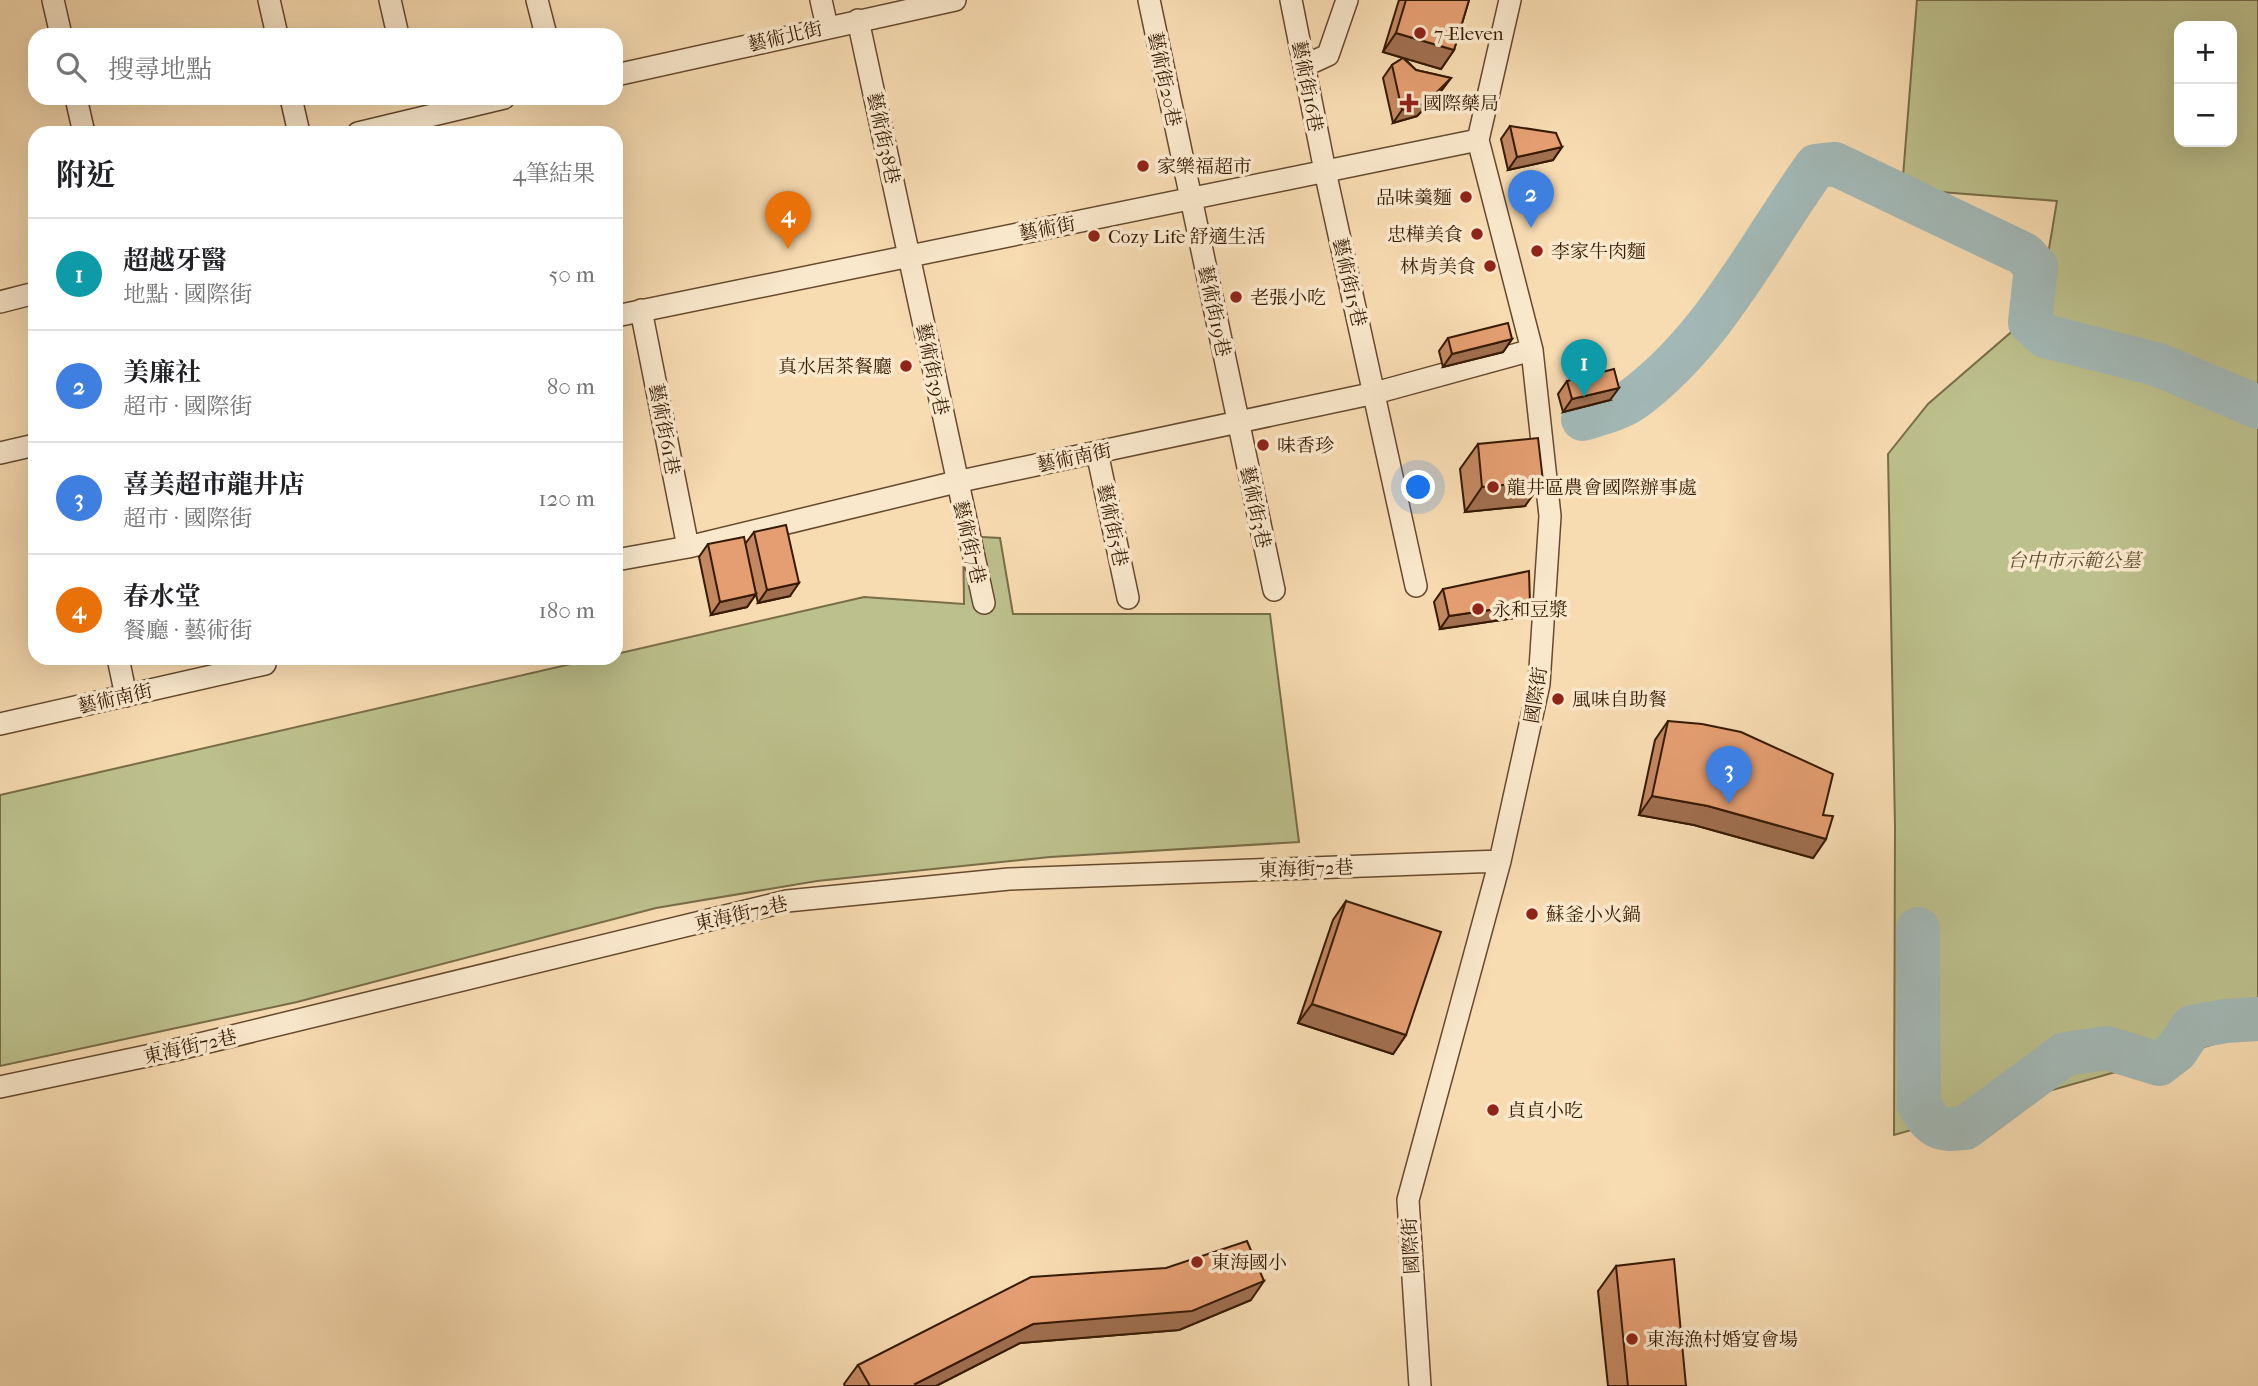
<!DOCTYPE html>
<html lang="zh-TW">
<head>
<meta charset="utf-8">
<style>
  :root { --surface:#fff; --page:#f6f6f6; --text:#202124; --muted:#757577; --line:#e0e0e0; --accent:#8f2418 }
  body { margin:0; font-family:"IM FELL French Canon","Noto Serif TC",serif; background:var(--page); color:var(--text) }
  .controls { position:absolute; right:21px; top:21px; display:grid; overflow:hidden; border-radius:14px; box-shadow:0 7px 28px #0002 }
  .controls button { width:63px; height:63px; display:grid; place-items:center; padding:0; border:0; border-bottom:2px solid var(--line); background:var(--surface); color:var(--text); font:35px sans-serif }
  .you { position:absolute; left:1419px; top:488px; width:24px; height:24px; margin:-18px; border:5px solid #fff; border-radius:50%; background:#1a73e8; box-shadow:0 0 0 10px #1a73e833 }
  .badge { display:grid; place-items:center; width:46px; height:46px; border-radius:50%; background:var(--accent); color:#fff; font-size:23px; font-weight:700 }
  .pin { position:absolute; translate:-50% -58px; filter:drop-shadow(0 2px 4px #0008) }
  .pin::after { content:''; position:absolute; top:37px; width:24px; height:21px; background:inherit; clip-path:polygon(0 0,100% 0,50% 100%) }
  .list { margin:0; padding:0; list-style:none }
  h2 { display:flex; justify-content:space-between; align-items:center; height:91px; margin:0; padding:0 28px; font-size:30px }
  h2 small { font-size:23px; font-weight:400; color:var(--muted) }
  .list li { display:grid; grid-template-columns:46px 1fr auto; gap:21px; align-items:center; box-sizing:border-box; height:112px; padding:0 28px; border-top:2px solid var(--line) }
  .list b { display:block; font-size:26px; white-space:nowrap }
  .list p { margin:0; font-size:23px; white-space:nowrap; color:var(--muted) }
  .list em { font-size:23px; font-style:normal; color:var(--muted) }
  .icon { flex:none; width:38px; height:38px; fill:none; stroke:currentColor; stroke-width:2; stroke-linecap:round; stroke-linejoin:round }
  .map { position:relative; flex:none; width:2258px; height:1386px; overflow:hidden }
  .search { position:absolute; background:var(--surface); box-shadow:0 7px 28px #0002; left:28px; top:28px; width:595px; height:77px; display:flex; align-items:center; gap:18px; box-sizing:border-box; padding:0 24px; border-radius:21px; color:var(--muted); font-size:26px }
  .panel { position:absolute; background:var(--surface); box-shadow:0 7px 28px #0002; left:28px; top:126px; width:595px; height:539px; border-radius:21px }
  .map>svg:first-child { display:block }
  .green { fill:#bcc08c; stroke:#796d48; stroke-width:2; fill-rule:evenodd }
  .lines { fill:none; stroke-linecap:round; stroke-linejoin:round }
  .river { stroke:#a2b8b6; stroke-width:44 }
  .street-casing { stroke:#664a2e; stroke-width:24 }
  .street { stroke:#fae8cc; stroke-width:21 }
  .wall { fill:#c48861; stroke:#361a03; stroke-width:2 }
  .shaded-wall { fill:#a06f4f; stroke:#361a03; stroke-width:2 }
  .building { fill:#e49e71; stroke:#361a03; stroke-width:2 }
  .poi-dot { fill:#8f2418; stroke:#fae8cc; stroke-width:2.5 }
  .labels { text-anchor:middle; stroke-width:7; stroke-linejoin:round; paint-order:stroke }
  .poi-label { font-size:19px; fill:#361a03; stroke:#fae8cc; text-anchor:start }
  .street-label { font-size:19px; fill:#361a03; stroke:#fae8cc }
  .park-label { font-size:19px; font-style:italic; fill:#5e4c2c; stroke:#fae8cc }
</style>
</head>
<body>
<div class="map">
<svg width="2258" height="1386" viewBox="0 0 2258 1386">
  <rect width="100%" height="100%" fill="#f7dbb1"/>
  <filter id="stains"><feTurbulence type="fractalNoise" baseFrequency=".00286" numOctaves="4"/><feColorMatrix values="0 0 0 0 .2 0 0 0 0 .09 0 0 0 0 .02 0 0 0 .5 -.17"/></filter>
  <radialGradient id="worn" r=".72"><stop offset=".6" stop-color="#630" stop-opacity="0"/><stop offset="1" stop-color="#630" stop-opacity=".3"/></radialGradient>
  <!-- green -->
  <path class="green" d="M1917 0H2258V1034L2239 1037 1894 1135 1895 827 1888 454 1928 404 2039 308 2057 201 1902 189ZM2179 26H2232V142H2179Z
    M963 536 1000 538 1013 614H1270L1299 842 1050 857 817 881 656 908 297 1002 0 1066V795L597 658H616V654L864 597 964 604Z"/>
  <g class="lines">
    <!-- river -->
    <path class="river" d="M1583 419C1598 414 1619 409 1632 400 1714 340 1759 245 1816 166L1835 164 2024 254 2036 267 2030 322 2045 336 2159 365 2258 407
      M1918 929 1919 1105C1932 1128 1940 1131 1965 1128L2065 1054 2107 1048 2159 1064 2176 1051 2192 1027 2225 1021 2258 1019"/>
    <!-- street casing -->
    <g class="street-casing">
      <path id="street" d="M53 0 61 35
        M269 0 277 35
        M390 0 398 35
        M537 0 546 35
        M821 0 827 27
        M1149 0 1274 590
        M1291 0 1325 171 1416 586
        M858 20 984 603
        M1304 66 1328 55 1347 0
        M616 75 955 0
        M76 98 84 133
        M291 98 299 133
        M358 133 504 98
        M0 302 35 293
        M641 310 688 547
        M616 316 1478 140
        M1097 452 1128 598
        M0 453 35 445
        M616 560 688 547 956 482 1375 393 1532 350
        M118 658 126 696
        M0 724 265 664 264 658
        M0 1087 175 1050 787 901 1009 879 1500 861
        M1420 1386 1408 1200 1500 861 1539 684 1550 516 1532 350 1478 140 1510 0"/>
    </g>
    <!-- street -->
    <use href="#street" class="street"/>
  </g>
  <!-- wall -->
  <path class="wall" d="M1399 0H1469L1454 50 1441 69 1404 58 1416 70 1451 78 1441 91 1417 116 1393 123 1383 78 1392 65 1403 58 1383 52Z
    M1510 126 1562 147 1553 160 1508 170 1501 139Z
    M1448 338 1512 339 1503 352 1443 367 1439 351Z
    M1567 381 1610 400 1563 412 1558 394Z
    M1478 444 1525 506 1465 512 1460 469Z
    M754 532 790 596 758 603 752 577 756 594 747 607 711 615 699 557 708 544H745Z
    M1443 589 1530 604 1521 617 1440 629 1434 602Z
    M1668 721 1823 815 1826 839 1813 858 1694 825 1639 815 1655 740Z
    M1346 901 1406 1035 1393 1054 1298 1023 1333 920Z
    M1616 1266 1686 1386H1608L1598 1291Z
    M1251 1300 1179 1330 1020 1343 936 1386H845L844 1384 858 1365Z"/>
  <!-- shaded-wall -->
  <path class="shaded-wall" d="M1396 33 1454 50 1441 69 1383 52Z
    M1451 78 1441 91 1417 116 1393 123 1402 110Z
    M1562 147 1553 160 1508 170 1517 157Z
    M1512 339 1503 352 1443 367 1452 354Z
    M1619 388 1610 400 1563 412 1572 399Z
    M1543 481 1525 506 1465 512 1482 487Z
    M799 583 790 596 758 603 767 590Z
    M756 594 747 607 711 615 720 602Z
    M1530 604 1521 617 1440 629 1449 616Z
    M1652 796 1708 806 1826 839 1813 858 1694 825 1639 815Z
    M1312 1004 1406 1035 1393 1054 1298 1023Z
    M1264 1281 1251 1300 1179 1330 1020 1343 936 1386H914L915 1384 1033 1324Z"/>
  <!-- building -->
  <path class="building" d="M1406 0H1469L1454 50 1396 33Z
    M1403 58 1416 70 1451 78 1426 103 1402 110 1392 65Z
    M1510 126 1556 133 1562 147 1517 157Z
    M1508 323 1512 339 1452 354 1448 338Z
    M1614 369 1619 388 1572 399 1567 381Z
    M1538 438 1543 481 1482 487 1478 444Z
    M786 525 799 583 767 590 754 532Z
    M744 537 756 594 720 602 708 544Z
    M1529 571 1530 604 1449 616 1443 589Z
    M1668 721 1702 724 1741 732 1833 774 1823 815 1833 816 1826 839 1708 806 1652 796Z
    M1346 901 1441 932 1406 1035 1312 1004Z
    M1247 1241 1264 1281 1192 1311 1033 1324 915 1384 917 1386H870L858 1365 1031 1277 1166 1268Z
    M1674 1259 1686 1386H1628L1616 1266Z"/>
  <!-- markers -->
  <g class="poi-dot">
    <circle cx="1420" cy="33" r="7"/>
    <path d="M1405.5 92.5h7v7h7v7h-7v7h-7v-7h-7v-7h7z"/>
    <circle cx="1143" cy="166" r="7"/>
    <circle cx="1466" cy="197" r="7"/>
    <circle cx="1477" cy="234" r="7"/>
    <circle cx="1094" cy="236" r="7"/>
    <circle cx="1537" cy="251" r="7"/>
    <circle cx="1490" cy="266" r="7"/>
    <circle cx="1236" cy="297" r="7"/>
    <circle cx="906" cy="366" r="7"/>
    <circle cx="1263" cy="445" r="7"/>
    <circle cx="1493" cy="487" r="7"/>
    <circle cx="1478" cy="609" r="7"/>
    <circle cx="1558" cy="699" r="7"/>
    <circle cx="1532" cy="914" r="7"/>
    <circle cx="1493" cy="1110" r="7"/>
    <circle cx="1197" cy="1262" r="7"/>
    <circle cx="1632" cy="1339" r="7"/>
  </g>
  <g class="labels">
    <!-- poi labels -->
    <g class="poi-label">
      <text x="1434" y="40">7-Eleven</text>
      <text x="1423" y="110">國際藥局</text>
      <text x="1157" y="173">家樂福超市</text>
      <text x="1452" y="204" text-anchor="end">品味羹麵</text>
      <text x="1463" y="241" text-anchor="end">忠樺美食</text>
      <text x="1108" y="243">Cozy Life 舒適生活</text>
      <text x="1551" y="258">李家牛肉麵</text>
      <text x="1476" y="273" text-anchor="end">林肯美食</text>
      <text x="1250" y="304">老張小吃</text>
      <text x="892" y="373" text-anchor="end">真水居茶餐廳</text>
      <text x="1277" y="452">味香珍</text>
      <text x="1507" y="494">龍井區農會國際辦事處</text>
      <text x="1492" y="616">永和豆漿</text>
      <text x="1572" y="706">風味自助餐</text>
      <text x="1546" y="921">蘇釜小火鍋</text>
      <text x="1507" y="1117">貞貞小吃</text>
      <text x="1211" y="1269">東海國小</text>
      <text x="1646" y="1346">東海漁村婚宴會場</text>
    </g>
    <!-- street labels -->
    <g class="street-label">
      <text transform="translate(785 36) rotate(-13)" y="7">藝術北街</text>
      <text transform="translate(1165 79) rotate(78)" y="7">藝術街20巷</text>
      <text transform="translate(1308 86) rotate(79)" y="7">藝術街16巷</text>
      <text transform="translate(884 138) rotate(78)" y="7">藝術街38巷</text>
      <text transform="translate(1047 228) rotate(-11)" y="7">藝術街</text>
      <text transform="translate(1350 282) rotate(77)" y="7">藝術街15巷</text>
      <text transform="translate(1215 311) rotate(78)" y="7">藝術街19巷</text>
      <text transform="translate(933 369) rotate(78)" y="7">藝術街39巷</text>
      <text transform="translate(665 429) rotate(79)" y="7">藝術街61巷</text>
      <text transform="translate(1074 457) rotate(-12)" y="7">藝術南街</text>
      <text transform="translate(1256 507) rotate(78)" y="7">藝術街3巷</text>
      <text transform="translate(1113 525) rotate(78)" y="7">藝術街5巷</text>
      <text transform="translate(970 542) rotate(77)" y="7">藝術街7巷</text>
      <text transform="translate(1535 695) rotate(-81)" y="7">國際街</text>
      <text transform="translate(115 698) rotate(-13)" y="7">藝術南街</text>
      <text transform="translate(1306 868) rotate(-2)" y="7">東海街72巷</text>
      <text transform="translate(741 913) rotate(-13)" y="7">東海街72巷</text>
      <text transform="translate(190 1046) rotate(-13)" y="7">東海街72巷</text>
      <text transform="translate(1410 1246) rotate(-93)" y="7">國際街</text>
    </g>
    <!-- park labels -->
    <g class="park-label">
      <text x="2074" y="567">台中市示範公墓</text>
    </g>
  </g>
  <rect width="100%" height="100%" filter="url(#stains)"/>
  <rect width="100%" height="100%" fill="url(#worn)"/>
</svg>
<div class="controls">
<button>+</button>
<button>−</button>
</div>
<div class="you"></div>
<div class="pin badge" style="left:1584px;top:397px;background:#0f9aa8">1</div>
<div class="pin badge" style="left:1531px;top:228px;background:#3f7fe0">2</div>
<div class="pin badge" style="left:1729px;top:804px;background:#3f7fe0">3</div>
<div class="pin badge" style="left:788px;top:249px;background:#e8710a">4</div>
<div class="search"><svg class="icon" aria-label="search" viewBox="0 0 24 24"><circle cx="10" cy="10" r="6"/><path d="M15 15l6 6"/></svg>搜尋地點</div>
<section class="panel">
<h2>附近<small>4筆結果</small></h2>
<ul class="list">
<li><span class="badge" style="background:#0f9aa8">1</span><div><b>超越牙醫</b><p>地點 · 國際街</p></div><em>50 m</em></li>
<li><span class="badge" style="background:#3f7fe0">2</span><div><b>美廉社</b><p>超市 · 國際街</p></div><em>80 m</em></li>
<li><span class="badge" style="background:#3f7fe0">3</span><div><b>喜美超市龍井店</b><p>超市 · 國際街</p></div><em>120 m</em></li>
<li><span class="badge" style="background:#e8710a">4</span><div><b>春水堂</b><p>餐廳 · 藝術街</p></div><em>180 m</em></li>
</ul>
</section>
</div>
</body>
</html>
